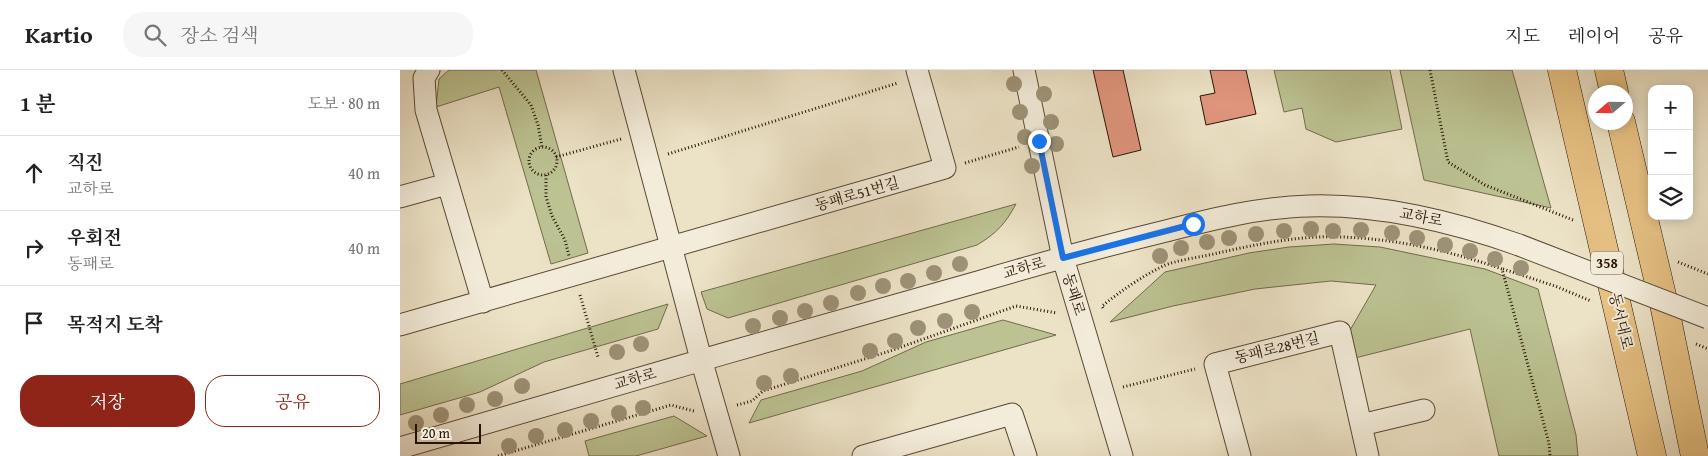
<!DOCTYPE html>
<html lang="ko">
<head>
<meta charset="utf-8">
<style>
  :root { --surface:#fff; --page:#f6f6f6; --text:#222; --muted:#767676; --line:#e0e0e0; --accent:#8f2418 }
  body { margin:0; font-family:"Gentium Book Plus","Noto Serif KR",serif; background:var(--page); color:var(--text) }
  .controls { position:absolute; right:15px; top:15px; display:grid; overflow:hidden; border-radius:10px; box-shadow:0 2px 12px #0003 }
  .controls button { width:45px; height:45px; display:grid; place-items:center; padding:0; border:0; border-bottom:1px solid var(--line); background:var(--surface); color:var(--text); font:25px sans-serif }
  .compass { position:absolute; left:1188px; top:15px; width:45px; height:45px; border-radius:50%; background:var(--surface); box-shadow:0 2px 12px #0003; rotate:250deg }
  .scale { position:absolute; left:15px; bottom:12px; width:66px; box-sizing:border-box; padding-left:5px; border:2px solid #281404; border-top:0; font-size:14px; line-height:18px; white-space:nowrap; color:#281404; -webkit-text-stroke:4px #f3ecda; paint-order:stroke }
  .stop { position:absolute; width:15px; height:15px; margin:-11px; border:4px solid #1a73e8; border-radius:50%; background:#fff }
  .stop.end { background:#1a73e8; border-color:#fff; box-shadow:0 1px 5px #0008 }
  .list { margin:0; padding:0; list-style:none }
  h2 { display:flex; justify-content:space-between; align-items:center; height:65px; margin:0; padding:0 20px; font-size:21px }
  h2 small { font-size:16px; font-weight:400; color:var(--muted) }
  .list li { display:grid; grid-template-columns:32px 1fr auto; gap:15px; align-items:center; box-sizing:border-box; height:75px; padding:0 20px; border-top:1px solid var(--line) }
  .list b { display:block; font-size:19px; white-space:nowrap }
  .list p { margin:0; font-size:16px; white-space:nowrap; color:var(--muted) }
  .list em { font-size:16px; font-style:normal; color:var(--muted) }
  .actions { display:flex; gap:10px; padding:15px 20px }
  .actions a { flex:1; padding:11px 0; border:1px solid var(--accent); border-radius:20px; text-align:center; font-size:18px; color:var(--accent) }
  .actions .main { background:var(--accent); color:#fff }
  .icon { flex:none; width:28px; height:28px; fill:none; stroke:currentColor; stroke-width:2; stroke-linecap:round; stroke-linejoin:round }
  .map { position:relative; flex:none; width:1308px; height:386px; overflow:hidden }
  header { display:flex; align-items:center; gap:30px; box-sizing:border-box; height:70px; padding:0 25px; background:var(--surface); border-bottom:1px solid var(--line) }
  header strong { font-size:24px }
  nav { display:flex; gap:28px; margin-inline-start:auto; font-size:18px }
  .search { width:350px; height:45px; background:var(--page); display:flex; align-items:center; gap:12px; box-sizing:border-box; padding:0 18px; border-radius:20px; color:var(--muted); font-size:19px }
  main { display:flex }
  aside { flex:1; background:var(--surface) }
  .map>svg:first-child { display:block }
  .green { fill:#bcc292; stroke:#726b4b }
  .building { fill:#e0957d; stroke:#281404 }
  .lines { fill:none; stroke-linecap:round; stroke-linejoin:round }
  .minor-casing { stroke:#594834; stroke-width:23 }
  .highway-casing { stroke:#281404; stroke-width:29 }
  .path { stroke:#281404; stroke-width:3; stroke-dasharray:1 2.5; stroke-linecap:butt }
  .minor { stroke:#f3ecda; stroke-width:21 }
  .highway { stroke:#e6c183; stroke-width:28 }
  .minor-bridge-casing { stroke:#594834; stroke-width:23; stroke-linecap:butt }
  .minor-bridge { stroke:#f3ecda; stroke-width:21 }
  .tree { fill:#9d9277 }
  .route { stroke:#1a73e8; stroke-width:6 }
  .labels { text-anchor:middle; stroke-width:4; stroke-linejoin:round; paint-order:stroke }
  .shield { fill:#f3ecda; stroke:#655544; stroke-width:1 }
  .shield-label { font-size:14px; font-weight:bold; fill:#281404 }
  .street-label { font-size:15px; fill:#281404; stroke:#f3ecda }
</style>
</head>
<body>
<header>
<strong>Kartio</strong>
<div class="search"><svg class="icon" aria-label="search" viewBox="0 0 24 24"><circle cx="10" cy="10" r="6"/><path d="M15 15l6 6"/></svg>장소 검색</div>
<nav><a>지도</a><a>레이어</a><a>공유</a></nav>
</header>
<main>
<aside>
<h2>1 분<small>도보 · 80 m</small></h2>
<ul class="list">
<li><svg class="icon" aria-label="ahead" viewBox="0 0 24 24"><path d="M12 20V5M6 11l6-6 6 6"/></svg><div><b>직진</b><p>교하로</p></div><em>40 m</em></li>
<li><svg class="icon" aria-label="right" viewBox="0 0 24 24"><path d="M7 20v-9h11M14 6l5 5-5 5"/></svg><div><b>우회전</b><p>동패로</p></div><em>40 m</em></li>
<li><svg class="icon" aria-label="arrive" viewBox="0 0 24 24"><path d="M6 21V4h12l-3 4 3 4H6"/></svg><div><b>목적지 도착</b></div></li>
</ul>
<div class="actions"><a class="main">저장</a><a>공유</a></div>
</aside>
<div class="map">
<svg width="1308" height="386" viewBox="0 0 1308 386">
  <rect width="100%" height="100%" fill="#ece2c6"/>
  <filter id="stains"><feTurbulence type="fractalNoise" baseFrequency=".004" numOctaves="4"/><feColorMatrix values="0 0 0 0 .2 0 0 0 0 .09 0 0 0 0 .02 0 0 0 .5 -.17"/></filter>
  <radialGradient id="worn" r=".72"><stop offset=".6" stop-color="#630" stop-opacity="0"/><stop offset="1" stop-color="#630" stop-opacity=".3"/></radialGradient>
  <!-- green -->
  <path class="green" d="M49 0H136L188 183 151 194 99 17 36 37 39 9Z
    M874 0H990L1002 59 936 72 906 59 902 38 884 42Z
    M1000 0H1112L1151 138 1024 110Z
    M616 134C605 154 597 163 577 175L328 248 307 239 301 222Z
    M934 174 980 177 1085 199 1138 219 1176 365 1178 386H1099L1070 259 955 288 949 262 976 215 931 211 855 219 773 236 710 252 765 202 849 183 889 177Z
    M268 234 258 259 144 292 80 322 0 345V314Z
    M603 250 656 265 349 353 361 330 462 301 526 272Z
    M274 346 307 366 236 386H189L185 371Z"/>
  <!-- building -->
  <path class="building" d="M693 0H723L741 80 713 87Z
    M810 0H846L856 44 806 55 800 26 815 23Z"/>
  <g class="lines">
    <!-- minor casing -->
    <g class="minor-casing">
      <path id="minor" d="M29 0 24 8 26 40 83 232
        M224 0 301 289 329 386
        M624 0 663 188 722 386
        M0 127 47 114
        M0 255 545 98 517 0
        M961 355 1024 340
        M0 378C193 321 387 265 581 211 642 193 704 176 766 161 812 149 861 137 909 136 981 134 1051 151 1119 175
        M463 386 612 344 626 386
        M840 386 815 294 940 262 968 386"/>
    </g>
    <!-- highway casing -->
    <g class="highway-casing">
      <path id="highway" d="M1162 0 1252 386
        M1209 0 1214 22
        M1221 52 1264 234 1295 386"/>
    </g>
    <!-- path -->
    <path class="path" d="M102 0 131 35 138 55 142 77
      M1030 0 1048 92 1085 115 1173 150
      M129 91a14 14 0 1 1 28 0a14 14 0 1 1-28 0Z
      M268 84 498 13
      M156 87 221 69
      M565 93 619 77
      M146 105V127L152 146 165 170 169 186
      M1278 192 1308 204
      M1103 199 1155 216 1191 231
      M180 225 198 287
      M703 238 702 236C721 221 741 207 763 196 776 190 802 187 818 183 858 174 901 165 942 167 997 169 1051 181 1102 199L1149 373 1150 386
      M1296 274 1308 279
      M723 317 795 299
      M337 335 352 331 363 321 490 281 616 236 657 243
      M98 386 271 335 294 341"/>
    <!-- minor -->
    <use href="#minor" class="minor"/>
    <!-- highway -->
    <use href="#highway" class="highway"/>
    <!-- minor-bridge casing -->
    <g class="minor-bridge-casing">
      <path id="minor-bridge" d="M1119 175 1308 248"/>
    </g>
    <!-- minor-bridge -->
    <use href="#minor-bridge" class="minor-bridge"/>
  </g>
  <!-- trees -->
  <g class="tree">
    <circle cx="614" cy="14" r="8"/>
    <circle cx="644" cy="24" r="8"/>
    <circle cx="620" cy="42" r="8"/>
    <circle cx="651" cy="52" r="8"/>
    <circle cx="625" cy="67" r="8"/>
    <circle cx="656" cy="74" r="8"/>
    <circle cx="632" cy="96" r="8"/>
    <circle cx="911" cy="159" r="8"/>
    <circle cx="961" cy="160" r="8"/>
    <circle cx="884" cy="161" r="8"/>
    <circle cx="933" cy="161" r="8"/>
    <circle cx="992" cy="163" r="8"/>
    <circle cx="856" cy="164" r="8"/>
    <circle cx="829" cy="168" r="8"/>
    <circle cx="1017" cy="168" r="8"/>
    <circle cx="807" cy="172" r="8"/>
    <circle cx="1045" cy="175" r="8"/>
    <circle cx="781" cy="178" r="8"/>
    <circle cx="1070" cy="181" r="8"/>
    <circle cx="760" cy="186" r="8"/>
    <circle cx="1095" cy="189" r="8"/>
    <circle cx="560" cy="194" r="8"/>
    <circle cx="1121" cy="198" r="8"/>
    <circle cx="534" cy="203" r="8"/>
    <circle cx="508" cy="211" r="8"/>
    <circle cx="483" cy="216" r="8"/>
    <circle cx="458" cy="223" r="8"/>
    <circle cx="431" cy="233" r="8"/>
    <circle cx="405" cy="241" r="8"/>
    <circle cx="572" cy="242" r="8"/>
    <circle cx="380" cy="248" r="8"/>
    <circle cx="545" cy="251" r="8"/>
    <circle cx="353" cy="256" r="8"/>
    <circle cx="518" cy="258" r="8"/>
    <circle cx="495" cy="271" r="8"/>
    <circle cx="241" cy="274" r="8"/>
    <circle cx="470" cy="281" r="8"/>
    <circle cx="217" cy="282" r="8"/>
    <circle cx="391" cy="306" r="8"/>
    <circle cx="364" cy="313" r="8"/>
    <circle cx="122" cy="316" r="8"/>
    <circle cx="95" cy="329" r="8"/>
    <circle cx="67" cy="335" r="8"/>
    <circle cx="243" cy="338" r="8"/>
    <circle cx="219" cy="343" r="8"/>
    <circle cx="41" cy="345" r="8"/>
    <circle cx="191" cy="351" r="8"/>
    <circle cx="16" cy="353" r="8"/>
    <circle cx="165" cy="360" r="8"/>
    <circle cx="136" cy="366" r="8"/>
    <circle cx="109" cy="376" r="8"/>
  </g>
  <g class="lines">
    <!-- route -->
    <path class="route" d="M639 71 663 188 793 154"/>
  </g>
  <g class="labels">
    <!-- shield labels -->
    <rect class="shield" x="1191" y="181.5" width="32" height="23" rx="4"/>
    <g class="shield-label">
      <text x="1207" y="198">358</text>
    </g>
    <!-- street labels -->
    <g class="street-label">
      <text transform="translate(457 124) rotate(-16)" y="5">동패로51번길</text>
      <text transform="translate(1021 147) rotate(11)" y="5">교하로</text>
      <text transform="translate(624 198) rotate(-16)" y="5">교하로</text>
      <text transform="translate(674 224) rotate(73)" y="5">동패로</text>
      <text transform="translate(1221 251) rotate(77)" y="5">동서대로</text>
      <text transform="translate(877 278) rotate(-14)" y="5">동패로28번길</text>
      <text transform="translate(235 309) rotate(-16)" y="5">교하로</text>
    </g>
  </g>
  <rect width="100%" height="100%" filter="url(#stains)"/>
  <rect width="100%" height="100%" fill="url(#worn)"/>
</svg>
<div class="controls">
<button>+</button>
<button>−</button>
<button><svg class="icon" aria-label="layers" viewBox="0 0 24 24"><path d="M12 4l9 5-9 5-9-5zM3 14l9 5 9-5"/></svg></button>
</div>
<svg class="compass" viewBox="-18 -18 36 36"><path d="M0-13l5 13h-10z" fill="#e53935"/><path d="M0 13l5-13h-10z" fill="#767676"/></svg>
<div class="scale">20 m</div>
<div class="stop" style="left:793px;top:154px"></div>
<div class="stop end" style="left:639px;top:71px"></div>
</div>
</main>
</body>
</html>
